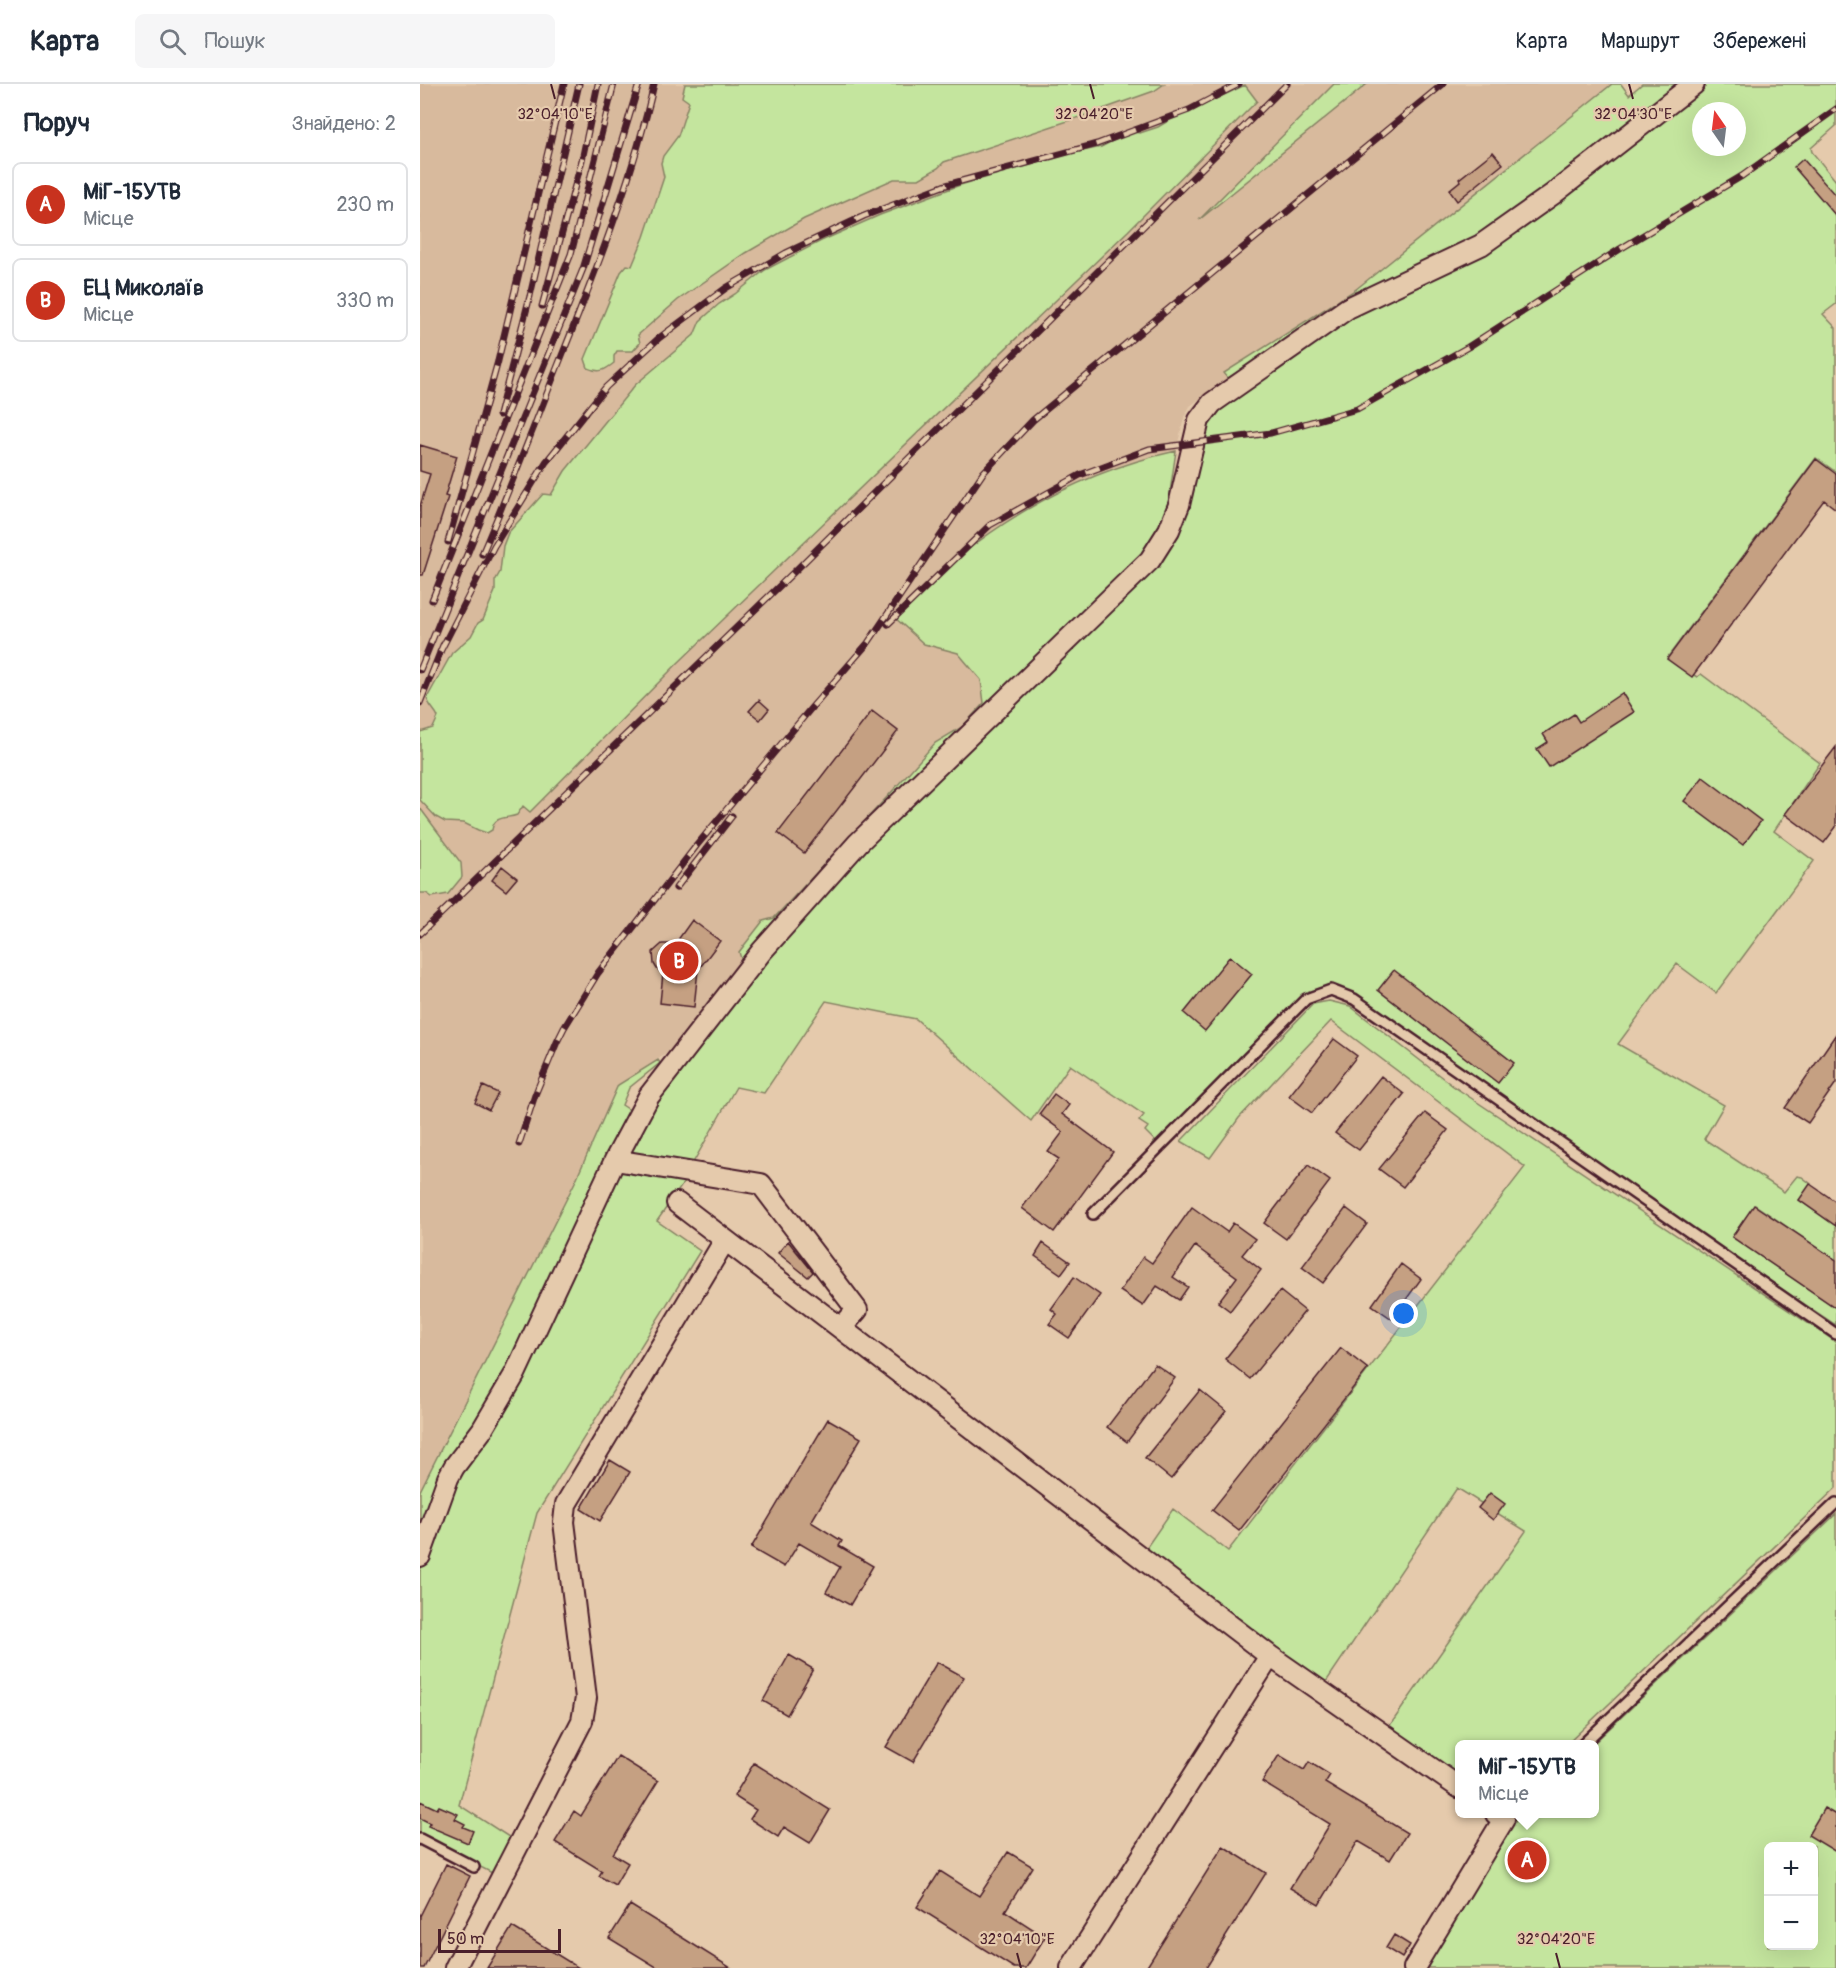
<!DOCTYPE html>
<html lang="uk">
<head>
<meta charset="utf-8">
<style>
  :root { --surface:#fff; --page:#f6f6f7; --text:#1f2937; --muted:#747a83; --line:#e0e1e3; --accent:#c8321e }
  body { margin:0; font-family:Pangolin,sans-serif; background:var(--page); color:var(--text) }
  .controls { position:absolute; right:18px; bottom:18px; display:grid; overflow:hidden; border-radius:9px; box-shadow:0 6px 24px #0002 }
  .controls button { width:54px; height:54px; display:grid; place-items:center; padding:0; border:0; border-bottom:2px solid var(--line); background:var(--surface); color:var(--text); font:30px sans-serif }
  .compass { position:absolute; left:1272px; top:18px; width:54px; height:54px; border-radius:50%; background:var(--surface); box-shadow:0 6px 24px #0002; rotate:346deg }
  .scale { position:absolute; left:18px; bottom:15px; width:123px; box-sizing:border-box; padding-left:6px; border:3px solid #4a1f2b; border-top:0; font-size:16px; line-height:21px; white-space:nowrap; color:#4a1f2b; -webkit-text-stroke:4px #e5caac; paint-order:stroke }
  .you { position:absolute; left:984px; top:1230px; width:21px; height:21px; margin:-15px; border:4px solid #fff; border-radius:50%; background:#1a73e8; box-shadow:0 0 0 9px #1a73e833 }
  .badge { display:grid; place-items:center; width:39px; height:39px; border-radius:50%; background:var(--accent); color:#fff; font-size:20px; font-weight:700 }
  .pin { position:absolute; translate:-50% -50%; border:3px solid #fff; box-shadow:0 2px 6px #0006 }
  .popup { position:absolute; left:1035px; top:1656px; width:144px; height:78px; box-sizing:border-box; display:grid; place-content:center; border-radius:9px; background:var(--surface); filter:drop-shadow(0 2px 4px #0005); font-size:20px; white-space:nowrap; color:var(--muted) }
  .popup b { font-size:22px; color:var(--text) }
  .popup::after { content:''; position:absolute; left:50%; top:100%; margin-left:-12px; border:12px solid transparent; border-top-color:var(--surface) }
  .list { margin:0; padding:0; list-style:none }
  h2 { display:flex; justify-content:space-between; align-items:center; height:78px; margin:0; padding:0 24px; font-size:26px }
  h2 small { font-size:20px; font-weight:400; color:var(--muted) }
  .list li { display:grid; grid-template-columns:39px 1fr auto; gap:18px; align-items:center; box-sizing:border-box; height:84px; margin:0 12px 12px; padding:0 12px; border:2px solid var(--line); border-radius:9px }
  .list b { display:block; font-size:22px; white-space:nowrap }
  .list p { margin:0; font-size:20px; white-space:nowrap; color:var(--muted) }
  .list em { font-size:20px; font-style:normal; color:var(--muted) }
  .icon { flex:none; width:33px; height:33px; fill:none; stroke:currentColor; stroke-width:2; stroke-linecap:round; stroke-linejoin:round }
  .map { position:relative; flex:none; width:1416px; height:1884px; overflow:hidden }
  header { display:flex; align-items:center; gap:36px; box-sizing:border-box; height:84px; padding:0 30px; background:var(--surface); border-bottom:2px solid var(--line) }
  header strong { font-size:28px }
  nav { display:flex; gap:33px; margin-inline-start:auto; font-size:21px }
  .search { width:420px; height:54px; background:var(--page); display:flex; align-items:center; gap:15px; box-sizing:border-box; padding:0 21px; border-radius:9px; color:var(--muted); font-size:22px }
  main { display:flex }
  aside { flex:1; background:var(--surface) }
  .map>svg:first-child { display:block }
  .built { fill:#d8ba9d; fill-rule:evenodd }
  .green { fill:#c4e59e; stroke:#878264; stroke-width:1.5; fill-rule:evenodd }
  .building { fill:#c5a082; stroke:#4a1f2b; stroke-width:1.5 }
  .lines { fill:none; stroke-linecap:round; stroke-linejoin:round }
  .lane-casing { stroke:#4a1f2b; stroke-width:14 }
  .street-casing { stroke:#4a1f2b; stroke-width:24 }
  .lane { stroke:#e5caac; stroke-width:9 }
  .street { stroke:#e5caac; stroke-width:20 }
  .rail-casing { stroke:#4a1f2b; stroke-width:7 }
  .rail { stroke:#e5caac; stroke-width:4.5; stroke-dasharray:14; stroke-linecap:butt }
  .ticks { fill:none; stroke:#4a1f2b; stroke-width:2 }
  .ticks-label { font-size:15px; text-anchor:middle; fill:#4a1f2b; stroke:#e5caac; stroke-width:4.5; stroke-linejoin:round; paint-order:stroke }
</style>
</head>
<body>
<header>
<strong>Карта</strong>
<div class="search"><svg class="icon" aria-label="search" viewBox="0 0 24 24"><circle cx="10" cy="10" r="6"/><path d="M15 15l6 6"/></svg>Пошук</div>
<nav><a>Карта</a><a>Маршрут</a><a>Збережені</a></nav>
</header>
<main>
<aside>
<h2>Поруч<small>Знайдено: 2</small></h2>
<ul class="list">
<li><span class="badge">A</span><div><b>МіГ-15УТВ</b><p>Місце</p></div><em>230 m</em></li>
<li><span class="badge">B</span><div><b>ЕЦ Миколаїв</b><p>Місце</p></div><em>330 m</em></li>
</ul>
</aside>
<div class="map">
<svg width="1416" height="1884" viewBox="0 0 1416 1884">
  <rect width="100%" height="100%" fill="#e5caac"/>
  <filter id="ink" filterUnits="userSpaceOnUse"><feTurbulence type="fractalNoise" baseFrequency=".0167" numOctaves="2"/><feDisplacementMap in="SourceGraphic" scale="12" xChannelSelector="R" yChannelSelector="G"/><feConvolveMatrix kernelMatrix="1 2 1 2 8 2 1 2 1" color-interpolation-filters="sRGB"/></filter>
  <g filter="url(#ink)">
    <!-- built -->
    <path class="built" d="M0 0H275L224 153 184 246 213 255 258 216 326 169 384 135 474 95 669 30 744 0H914L785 131 947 0H1192L935 206 805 289 808 294 770 322 764 334 756 367 703 381 609 424 545 466 474 532 504 560 538 569 561 596 564 619 542 643 515 659 468 712 354 834 343 837 323 878 269 955 198 1001 155 1098 0 1407ZM825 1 837 17 708 147 258 579 86 484 145 387 215 301 401 162 486 122 540 101 681 63 738 43Z"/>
    <!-- green -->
    <path class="green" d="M265 0H744L734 7 669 30 524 78 518 84 499 95H474L384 135 326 169 258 216 218 251 220 259 213 267H197L194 272V279C184 287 179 289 168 284L165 275 201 188 207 181 212 182 224 153 244 93 241 79 243 72 258 52 269 18 262 13Z
      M914 0H947L779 136Z
      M1192 0H1201L1209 11 1222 0H1266L1076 152 903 234 808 294 804 289 935 206Z
      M1279 0H1416V42L1391 64 1392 68 1416 97V220L1403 230 1416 244V388L1396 374 1247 574 1277 593 1281 590 1400 679 1354 747 1394 777 1296 909 1257 880 1198 960 1304 1021 1284 1055 1364 1108 1377 1092 1382 1093 1391 1100 1379 1116 1416 1142V1176L1335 1121 1312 1153 1416 1224V1241L1288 1156 1040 995 935 914 910 907 881 918 741 1069 737 1070 728 1067 735 1057 725 1047 728 1043 719 1037 724 1031 650 981 611 1037 496 935 406 917 344 1009 316 1003 270 1084 208 1073 220 1033 347 871 442 762 734 478 776 345 906 238 1064 169 1081 159ZM1281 27H1317V63H1281Z
      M825 1 837 17 708 147 258 579 110 728 103 722 97 731C87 735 74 731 72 746L67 749 58 746 44 739 25 738 16 733 0 716V648L13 644 18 633C15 625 9 623 7 614L32 569 51 552 58 539 63 536 75 507V497L80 488 83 462 88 449 123 410 131 411 145 387 215 301 274 251 280 237 299 220 315 210 345 186 401 157 460 131 540 101 649 70 681 63 698 54 714 48 720 49 738 43 753 34 764 30Z
      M756 367 747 429 724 471 588 610 253 974 249 970 269 955 322 878 319 868 343 837 354 834 468 712 515 659 542 643 564 619 561 596 538 569 504 560 473 532C554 450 643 392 756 367Z
      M0 724 41 779 42 793 28 810 12 813 6 809H0Z
      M909 917 930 922 1033 1002 1416 1258V1404L1147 1660H1040L1039 1716 970 1665 966 1647 1106 1447 1037 1404 904 1601 726 1470V1464L753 1425 808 1467 1105 1083 911 937 819 1034 790 1074 761 1057 893 920Z
      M238 976 240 979 209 1004 202 1021 211 1027 100 1266 0 1457V1407L155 1098 198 1001Z
      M200 1084 267 1094 237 1137 280 1167 117 1429 39 1721 89 1753 90 1760 76 1791 0 1752V1487L32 1396Z
      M1416 1430V1884H1001L1090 1739 1100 1730H1174V1660H1173ZM1348 1762H1394V1862H1348Z"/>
    <!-- building -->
    <path class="building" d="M1073 68 1083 80 1037 117 1029 106 1040 97 1039 95Z
      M1383 75 1416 112V132L1374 83Z
      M0 361 37 372 25 412 28 413 3 491H0V422L10 390 0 387Z
      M1396 375 1416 390V425L1404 416 1272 593 1247 575Z
      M1202 609 1214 628 1129 683 1117 665 1128 658 1123 650 1154 630 1159 638Z
      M339 616 349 625 340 636 329 627Z
      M452 627 478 647 384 769 358 749Z
      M1416 663V743L1404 759 1365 730Z
      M1283 693 1341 737 1323 761 1264 717Z
      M82 782 97 794 86 807 72 796Z
      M272 836 300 857 278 886 274 923 240 919 243 889 237 885 234 880 233 868 242 860H255Z
      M810 872 832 890 785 947 764 929Z
      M974 886 1094 979 1078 999 958 906Z
      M1416 950V999L1388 1039 1365 1024Z
      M914 955 937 972 892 1029 869 1012Z
      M961 992 984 1010 939 1066 915 1049Z
      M63 1002 78 1009 69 1026 55 1019Z
      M634 1010 649 1021 642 1030 693 1068 634 1148 602 1124 639 1075 628 1068 643 1048 619 1030Z
      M1005 1029 1028 1046 983 1103 959 1085Z
      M888 1081 910 1097 866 1155 844 1139Z
      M1390 1100 1416 1118V1142L1379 1116Z
      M1334 1121 1416 1176V1224L1312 1153Z
      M772 1123 807 1148 813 1139 835 1155 822 1171 841 1186 810 1227 798 1218 817 1193 775 1162 753 1193 768 1203 759 1216 737 1202 723 1222 700 1207 723 1173 732 1179Z
      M926 1124 947 1140 903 1199 882 1183Z
      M368 1157 393 1188 388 1193 358 1169Z
      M623 1159 650 1178 641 1190 615 1172Z
      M981 1180 1001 1195 972 1235 952 1221Z
      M654 1193 680 1211 649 1254 629 1240 637 1230 631 1225Z
      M860 1207 885 1227 830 1295 805 1275Z
      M921 1264 948 1285 819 1447 792 1426Z
      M735 1280 755 1294 707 1358 687 1343Z
      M780 1306 806 1327 751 1395 725 1374Z
      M408 1335 441 1354 391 1438 422 1457 419 1462 453 1482 430 1521 406 1508 420 1483 379 1459 364 1483 331 1464Z
      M190 1376 210 1388 180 1437 161 1425Z
      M1070 1409 1085 1420 1073 1436 1058 1424Z
      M369 1571 393 1585 367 1631 343 1617Z
      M517 1578 544 1593 493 1678 466 1663Z
      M859 1671 884 1686 889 1678 910 1691 905 1699 987 1749 970 1776 938 1757 899 1821 870 1804 910 1740 842 1698Z
      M198 1672 238 1697 193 1770 208 1779 195 1801 179 1792 182 1787 135 1758 154 1727 161 1732Z
      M334 1679 410 1726 390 1759 364 1743 358 1753 330 1735 336 1726 314 1712Z
      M0 1717 17 1725 19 1722 38 1730 35 1735 45 1740 43 1743 53 1747 48 1759 8 1742 10 1739 0 1734Z
      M1404 1724 1416 1731V1768L1388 1751Z
      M803 1762 846 1789 786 1884H726Z
      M588 1768 613 1783 585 1827 625 1853 606 1884H594L497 1823 520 1787 559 1812Z
      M26 1780 50 1792 4 1884H0V1832Z
      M210 1821 311 1884H238L189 1854Z
      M92 1843 159 1884H67Z
      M974 1851 990 1861 982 1874 966 1864Z"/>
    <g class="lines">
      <!-- lane casing -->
      <g class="lane-casing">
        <path id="lane" d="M673 1130 886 915 911 906 934 915 1416 1250
          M1163 1660 1416 1419
          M0 1755 54 1783"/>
      </g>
      <!-- street casing -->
      <g class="street-casing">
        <path id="street" d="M195 1076 341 1100 437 1226 422 1243
          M257 1119 850 1572 1040 1704
          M0 1472 28 1394 34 1383 62 1346 95 1290 195 1076 229 1012 342 867 438 759 730 476 749 446 759 421 779 336 792 319 928 224 1061 161 1133 110 1274 0
          M35 1884 162 1637 166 1614 144 1438 146 1420 305 1156
          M651 1884 850 1572
          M994 1884 1084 1735 1076 1730"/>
      </g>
      <!-- lane -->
      <use href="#lane" class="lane"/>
      <!-- street -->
      <use href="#street" class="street"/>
      <!-- rail casing -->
      <g class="rail-casing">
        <path id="rail" d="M122 222 162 76 178 0
          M79 331 110 212 159 0
          M28 458 78 277 144 0
          M62 470C92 400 119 329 147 259 181 174 214 89 234 0
          M12 516 151 170 194 0
          M468 540 570 441 660 391 729 365 851 349 937 325 1048 263 1200 165 1322 92 1416 25
          M20 568 74 462 126 378 186 303 239 254 306 204 366 169 444 132 523 102 677 60 769 26 819 0
          M0 586 163 185 219 0
          M0 619 23 561
          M256 804 312 732
          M0 850 377 485 867 0
          M99 1060 115 1011 137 958 144 944 178 889 277 761 392 623 448 559 563 389 613 336 1023 0"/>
      </g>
      <!-- rail -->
      <use href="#rail" class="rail"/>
    </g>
  </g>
  <!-- ticks -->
  <path class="ticks" d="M131 0 135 15M670 0 674 15M1209 0 1213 15M597 1869 601 1884M1136 1869 1140 1884"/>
  <g class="ticks-label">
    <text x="135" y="35">32°04'10"E</text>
    <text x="674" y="35">32°04'20"E</text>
    <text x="1213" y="35">32°04'30"E</text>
    <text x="597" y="1860">32°04'10"E</text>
    <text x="1136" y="1860">32°04'20"E</text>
  </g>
</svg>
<div class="controls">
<button>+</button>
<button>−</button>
</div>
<svg class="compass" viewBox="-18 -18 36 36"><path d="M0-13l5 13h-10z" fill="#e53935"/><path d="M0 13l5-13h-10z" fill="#747a83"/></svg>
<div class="scale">50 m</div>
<div class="you"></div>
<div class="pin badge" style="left:1107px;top:1776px">A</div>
<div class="popup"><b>МіГ-15УТВ</b>Місце</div>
<div class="pin badge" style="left:259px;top:877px">B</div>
</div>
</main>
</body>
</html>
